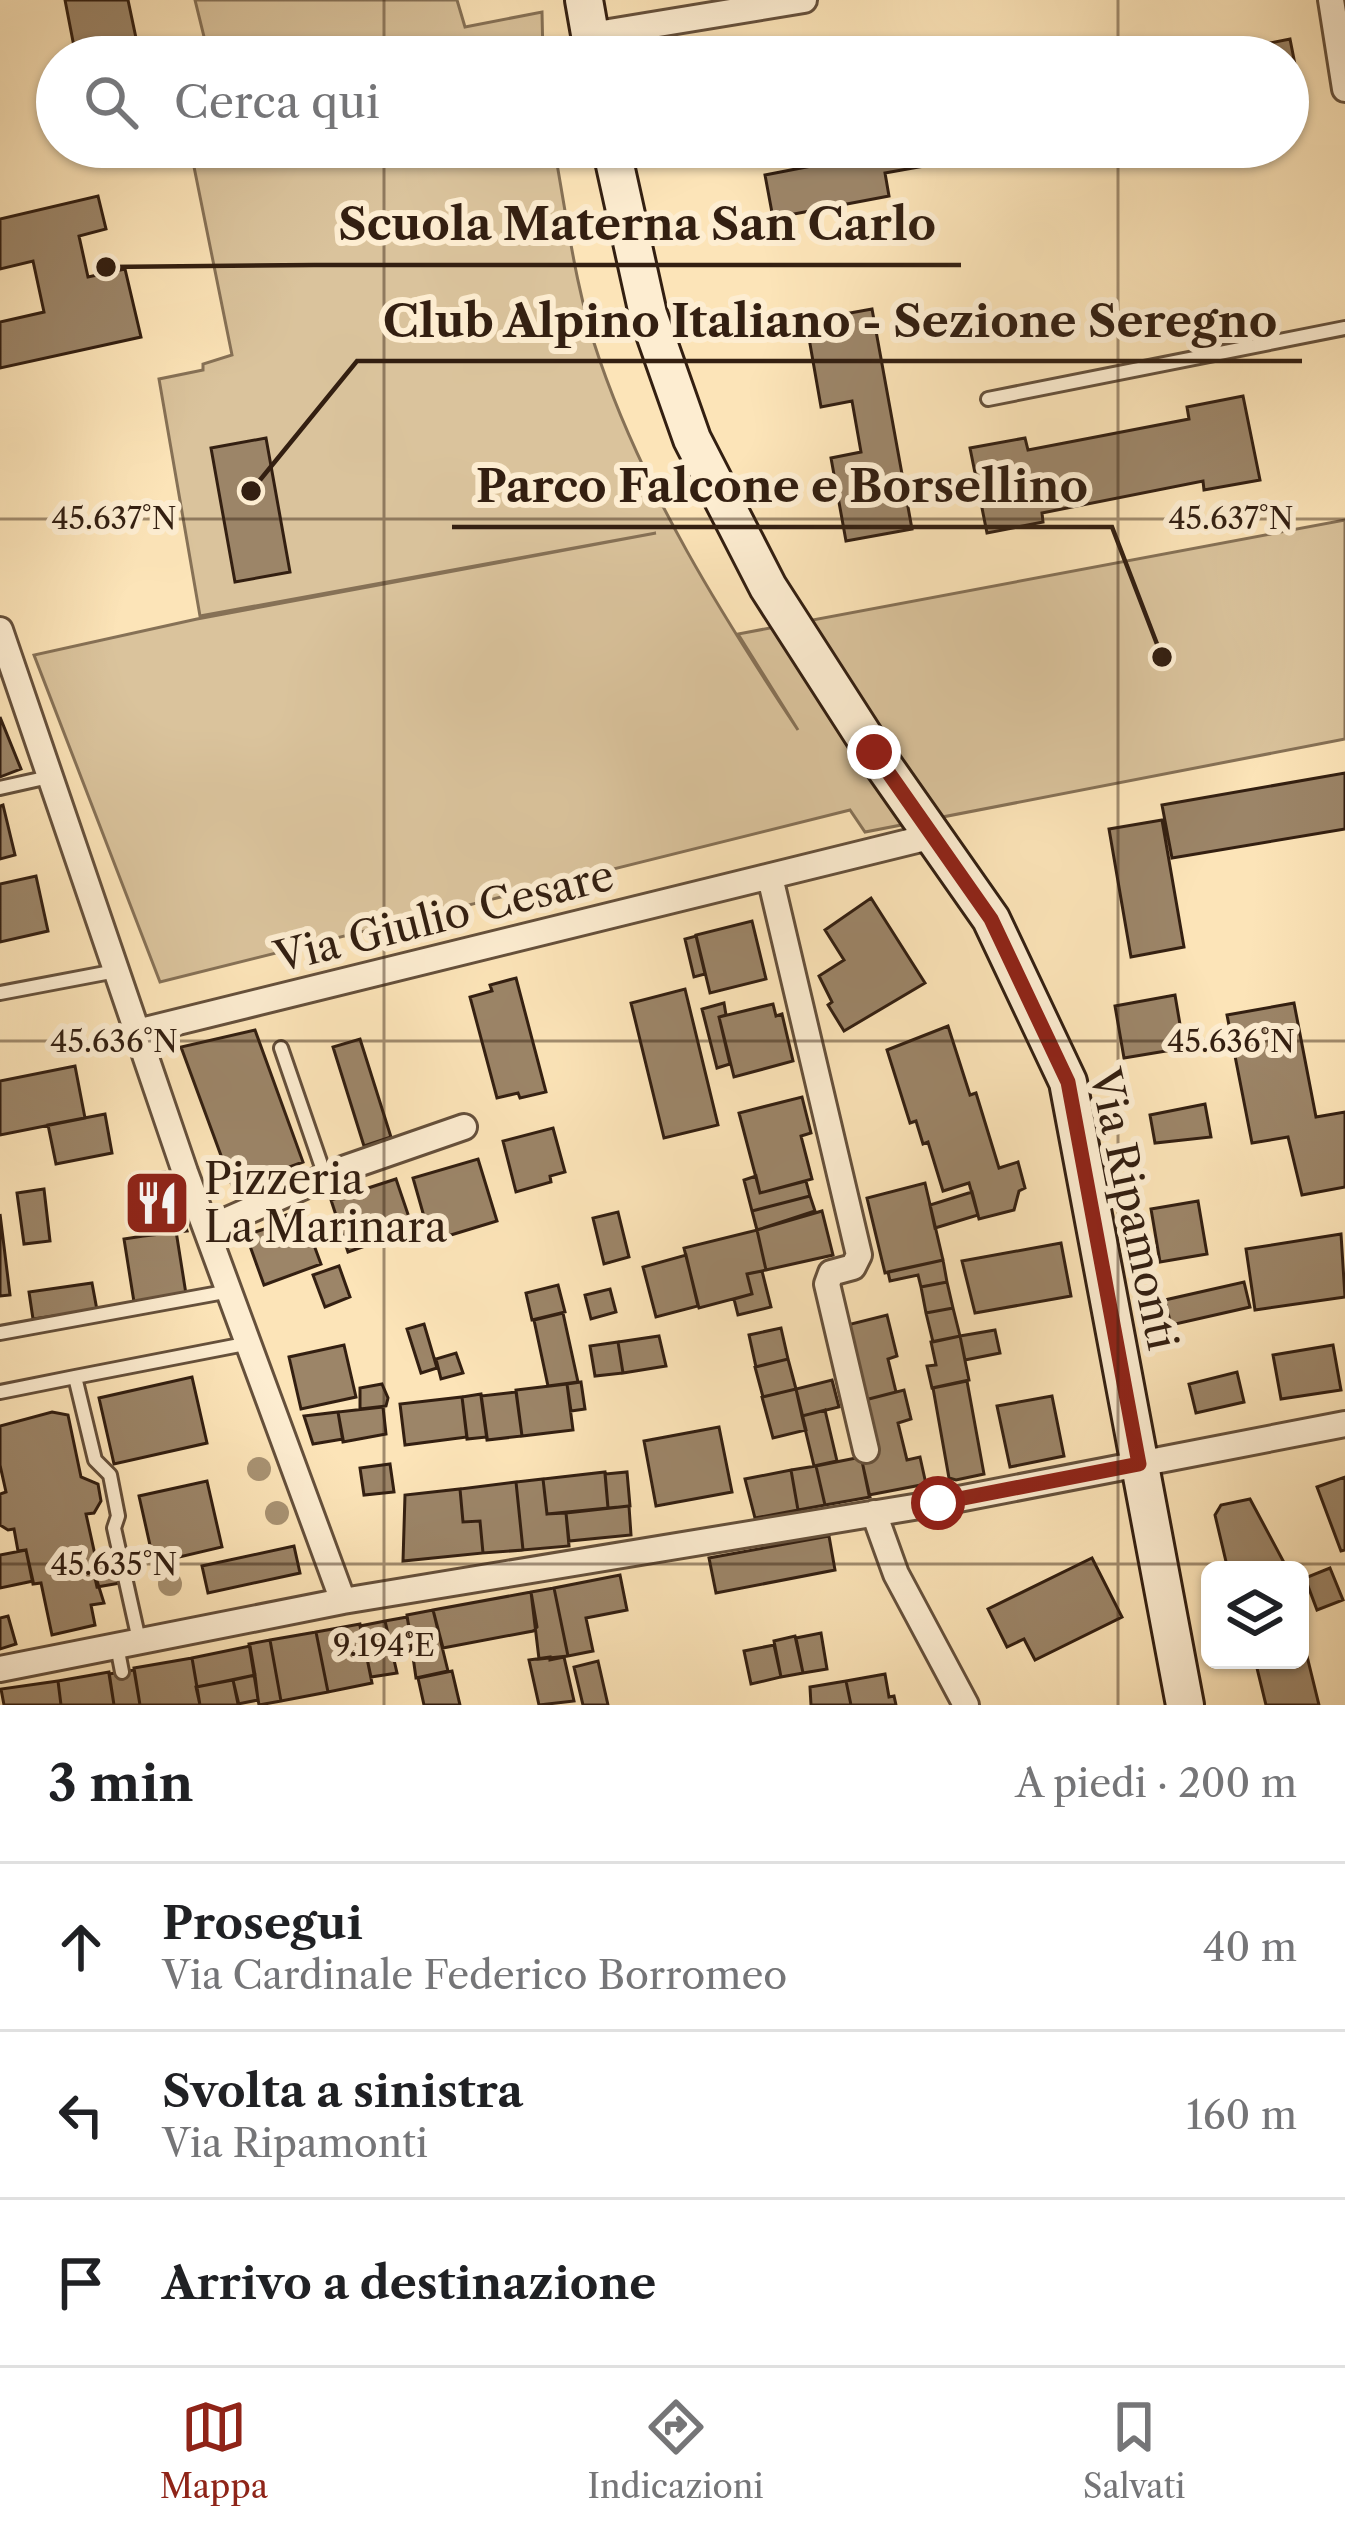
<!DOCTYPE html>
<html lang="it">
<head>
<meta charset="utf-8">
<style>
  :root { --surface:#fff; --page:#f2f2f2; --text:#202124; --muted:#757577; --line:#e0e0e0; --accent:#8f2418 }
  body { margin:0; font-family:"Libre Caslon Text",serif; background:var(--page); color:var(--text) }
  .controls { position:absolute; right:36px; bottom:36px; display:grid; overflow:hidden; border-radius:18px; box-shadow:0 3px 9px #0004 }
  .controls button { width:108px; height:108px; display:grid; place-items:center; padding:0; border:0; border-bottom:3px solid var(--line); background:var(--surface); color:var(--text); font:60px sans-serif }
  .stop { position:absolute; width:36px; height:36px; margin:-27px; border:9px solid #8f2418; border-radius:50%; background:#fff }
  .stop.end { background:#8f2418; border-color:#fff; box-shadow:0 3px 12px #0008 }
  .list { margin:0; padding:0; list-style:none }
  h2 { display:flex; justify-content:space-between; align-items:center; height:156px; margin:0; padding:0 48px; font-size:51px }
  h2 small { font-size:39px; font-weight:400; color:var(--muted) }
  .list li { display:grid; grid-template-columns:78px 1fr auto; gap:36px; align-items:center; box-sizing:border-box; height:168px; padding:0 48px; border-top:3px solid var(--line) }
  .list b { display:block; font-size:45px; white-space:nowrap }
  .list p { margin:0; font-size:39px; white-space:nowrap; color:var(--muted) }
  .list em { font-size:39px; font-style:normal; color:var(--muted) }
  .icon { flex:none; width:66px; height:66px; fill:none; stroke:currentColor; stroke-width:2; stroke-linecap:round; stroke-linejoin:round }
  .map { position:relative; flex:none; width:1345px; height:1705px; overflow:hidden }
  .search { position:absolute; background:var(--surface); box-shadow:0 3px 9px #0004; left:36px; right:36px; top:36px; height:132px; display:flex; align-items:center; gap:30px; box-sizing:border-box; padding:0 42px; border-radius:66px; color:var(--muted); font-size:45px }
  .sheet { height:660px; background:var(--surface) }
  nav { display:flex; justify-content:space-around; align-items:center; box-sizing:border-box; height:168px; border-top:3px solid var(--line); background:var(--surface); font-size:33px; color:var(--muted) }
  nav a { display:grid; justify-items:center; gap:6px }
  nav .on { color:var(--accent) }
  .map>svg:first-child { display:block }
  .green { fill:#dac39c; stroke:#867156; stroke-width:3 }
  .building { fill:#9c8568; stroke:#331f11; stroke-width:3 }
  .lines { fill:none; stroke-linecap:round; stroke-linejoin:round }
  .lane-casing { stroke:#65503b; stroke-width:18 }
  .street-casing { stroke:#65503b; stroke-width:30 }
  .secondary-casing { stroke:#331f11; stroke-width:42 }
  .lane { stroke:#fdedd1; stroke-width:12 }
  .street { stroke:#fdedd1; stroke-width:24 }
  .secondary { stroke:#fdedd1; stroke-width:36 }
  .tree { fill:#a99373 }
  .route { stroke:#8f2418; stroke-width:15 }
  .ticks { fill:none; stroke:#331f11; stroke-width:3; stroke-opacity:0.45 }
  .labels { text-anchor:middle; stroke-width:12; stroke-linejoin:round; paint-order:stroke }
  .street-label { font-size:42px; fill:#331f11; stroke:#fdedd1 }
  .poi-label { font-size:42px; fill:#331f11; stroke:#fdedd1; text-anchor:start }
  .ticks-label { font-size:30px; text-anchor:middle; fill:#331f11; stroke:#fdedd1; stroke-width:12; stroke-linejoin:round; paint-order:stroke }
  .leader { fill:none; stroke:#331f11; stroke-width:4.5 }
  .callout-dot { fill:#331f11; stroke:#fdedd1; stroke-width:4.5 }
  .callout-label { font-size:45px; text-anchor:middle; font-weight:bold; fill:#331f11; stroke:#fdedd1; stroke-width:12; stroke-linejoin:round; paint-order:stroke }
</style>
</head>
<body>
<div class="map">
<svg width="1345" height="1705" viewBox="0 0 1345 1705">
  <rect width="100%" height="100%" fill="#fce4b8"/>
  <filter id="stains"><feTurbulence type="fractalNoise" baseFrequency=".00167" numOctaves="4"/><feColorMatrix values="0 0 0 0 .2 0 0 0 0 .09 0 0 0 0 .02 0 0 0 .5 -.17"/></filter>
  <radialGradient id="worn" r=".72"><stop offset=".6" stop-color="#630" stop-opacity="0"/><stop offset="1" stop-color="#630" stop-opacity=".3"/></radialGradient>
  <!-- green -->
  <path class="green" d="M195 0H457L465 27 542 12 543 57H209Z
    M190 147H554C567 218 576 293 600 361 646 494 721 614 798 730L738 634 1345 520V739L865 832 850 810 160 982 34 655 197 619 656 533 200 616 159 379 203 370V364L232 355Z"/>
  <!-- building -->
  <path class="building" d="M65 0H128L140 57H76Z
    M1290 39 1302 100 1288 103V57H1201Z
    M856 147H973L975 157 885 173 889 196 773 218 765 175 858 157Z
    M98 196 106 229 79 236 88 277 125 269 141 337 0 368V322L44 312 33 261 0 269V219Z
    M872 309 912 529 846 541 831 458 861 452 852 401 821 407 806 321Z
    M1243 396 1260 480 1204 490 1203 481 1042 513 1043 522 987 533 970 448 1025 438 1028 450 1189 419 1187 407Z
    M266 438 290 572 235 582 211 448Z
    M0 717 21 769 0 777Z
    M1345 773V829L1172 858 1162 805Z
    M3 805 15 855 0 859V806Z
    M1162 820 1184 947 1131 957 1109 829Z
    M36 876 48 931 0 942V884Z
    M871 898 925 983 844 1031 828 1005 832 1002 819 976 844 960 825 930Z
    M752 921 766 979 710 993 696 935Z
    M696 936 705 974 694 977 685 939Z
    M516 978 546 1092 520 1098 518 1093 497 1098 470 997 492 991 490 985Z
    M685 989 718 1125 664 1138 631 1003Z
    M1175 995 1184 1048 1124 1058 1115 1006Z
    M724 1003 726 1015 719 1017 730 1064 717 1068 702 1009Z
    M1294 1003 1316 1117 1345 1112V1187L1302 1195 1288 1137 1252 1143 1227 1015Z
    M773 1004 776 1016 782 1014 793 1061 734 1077 719 1017Z
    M948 1026 970 1095 976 1093 999 1168 1018 1162 1025 1188 1019 1191 1014 1210 979 1219 969 1183 943 1191 928 1142 923 1144 916 1121 910 1123 887 1050Z
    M255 1030 303 1162 233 1188 181 1047Z
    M360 1039 391 1137 364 1146 333 1047Z
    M75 1066 85 1118 0 1135V1081Z
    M802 1097 811 1133 801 1136 812 1179 760 1193 739 1113Z
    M1205 1104 1211 1137 1155 1143 1150 1115Z
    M105 1114 112 1153 56 1164 48 1125Z
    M553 1128 565 1172 550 1176 551 1182 516 1192 503 1141Z
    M478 1159 497 1221 431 1241 413 1178Z
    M165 1172 187 1231 143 1236 132 1175Z
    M756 1176 760 1193 806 1181 810 1196 752 1211 744 1180Z
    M396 1179 413 1229 348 1252 331 1200Z
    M925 1183 943 1260 885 1273 867 1198Z
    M44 1189 50 1241 24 1244 17 1193Z
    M972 1192 978 1215 935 1228 930 1205Z
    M810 1196 815 1211 757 1230 752 1211Z
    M1198 1201 1207 1254 1160 1262 1151 1209Z
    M301 1210 321 1264 264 1285 246 1235 277 1225 275 1219Z
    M822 1211 833 1255 766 1270 757 1230Z
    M618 1212 629 1257 604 1264 593 1218Z
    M0 1214 10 1295 0 1296Z
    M757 1230 766 1270 747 1274 752 1294 699 1308 684 1248Z
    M176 1231 186 1294 134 1302 124 1239Z
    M1341 1234 1345 1297 1255 1310 1246 1249Z
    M1061 1243 1071 1296 975 1313 962 1261Z
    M686 1255 698 1306 656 1317 643 1267Z
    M943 1260 947 1282 921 1287 918 1275 890 1281 888 1272Z
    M339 1266 350 1297 325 1307 313 1275Z
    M762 1271 771 1307 738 1315 734 1299 752 1294 747 1274Z
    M947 1282 953 1308 926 1313 921 1287Z
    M1244 1282 1250 1307 1171 1325 1165 1300Z
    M92 1283 97 1310 33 1319 29 1292Z
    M558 1285 565 1312 532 1320 526 1293Z
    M610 1289 616 1312 591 1319 585 1295Z
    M953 1308 960 1336 933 1342 926 1313Z
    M563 1313 578 1382 548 1386 534 1320Z
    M887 1315 897 1356 888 1359 896 1392 861 1401 843 1326Z
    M424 1324 437 1368 421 1373 407 1329Z
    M781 1328 788 1359 756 1367 749 1335Z
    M995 1330 1000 1353 965 1360 960 1336Z
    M659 1336 666 1366 623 1373 618 1342Z
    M960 1336 969 1380 932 1388 927 1366 936 1365 931 1342Z
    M618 1342 623 1373 595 1376 590 1346Z
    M344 1345 356 1397 301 1409 289 1357Z
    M1333 1345 1341 1390 1281 1399 1273 1355Z
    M456 1353 463 1373 441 1379 436 1359Z
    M788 1359 796 1389 763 1397 755 1367Z
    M1237 1372 1244 1402 1196 1413 1189 1384Z
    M192 1377 207 1443 114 1464 99 1398Z
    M832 1380 839 1407 802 1416 796 1389Z
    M967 1381 984 1474 956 1480 949 1478 933 1388Z
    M581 1382 585 1409 571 1411 567 1384Z
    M382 1384 388 1398 386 1406 360 1409V1388Z
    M567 1384 573 1430 522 1436 516 1390Z
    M796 1389 806 1430 773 1438 762 1397Z
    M904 1390 911 1419 898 1423 907 1460 920 1457 926 1484 869 1495 861 1456V1401Z
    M516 1392 522 1436 487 1440 481 1396Z
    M481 1394 487 1437 467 1439 462 1397Z
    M1052 1396 1064 1456 1010 1467 997 1406Z
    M462 1397 467 1437 405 1445 400 1404Z
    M383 1407 386 1434 343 1442 338 1412Z
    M825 1410 837 1461 814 1466 802 1416Z
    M52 1412 68 1415 81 1477 98 1484 101 1501 94 1513 86 1514 97 1564 92 1565 104 1603 91 1605 95 1625 52 1635 41 1583 33 1584 26 1550 18 1551 14 1529 8 1530 0 1525V1494L6 1492 0 1465V1426Z
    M338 1412 343 1439 313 1444 304 1416Z
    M719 1427 732 1492 656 1506 644 1441Z
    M861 1457 870 1497 825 1505 816 1466Z
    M390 1464 394 1492 364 1495 360 1468Z
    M816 1466 825 1505 798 1510 791 1470Z
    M791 1470 798 1510 755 1518 745 1479Z
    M605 1472 608 1508 547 1514 543 1479Z
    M627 1472 630 1506 608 1508 605 1474Z
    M1345 1477V1550L1341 1551 1317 1487Z
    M543 1479 547 1514 566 1513 569 1546 523 1550 516 1482Z
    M207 1481 222 1547 154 1563 139 1496Z
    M516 1482 523 1550 483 1553 480 1521 463 1522 460 1489Z
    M460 1489 463 1522 480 1521 483 1553 403 1561 405 1495Z
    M1250 1499 1288 1570H1228L1215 1515 1221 1505Z
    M629 1506 631 1535 569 1541 566 1513Z
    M829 1536 835 1570 716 1593 709 1558Z
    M294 1546 300 1573 208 1593 202 1566Z
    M26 1550 33 1581 0 1588V1555Z
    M1092 1558 1122 1617 1035 1660 1024 1639 1007 1647 988 1609Z
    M116 1560 120 1583 97 1587 92 1565Z
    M1330 1568 1343 1600 1317 1610 1305 1578Z
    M620 1575 627 1610 586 1618 593 1651 568 1656 554 1588Z
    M554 1588 568 1656 539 1659 531 1592Z
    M531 1592 537 1627 533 1631 443 1648 433 1610Z
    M433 1610 448 1671 416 1678 407 1615Z
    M8 1616 16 1644 0 1649V1618Z
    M407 1617 414 1650 393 1654 385 1621Z
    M385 1621 397 1673 371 1677 360 1626Z
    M360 1624 372 1683 328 1692 316 1632Z
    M316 1632 328 1692 281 1701 270 1640Z
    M821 1633 827 1669 803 1673 796 1638Z
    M795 1636 803 1673 781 1677 774 1641Z
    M270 1640 281 1701 259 1705 249 1644Z
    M774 1645 781 1677 751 1684 744 1651Z
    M250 1646 255 1675 197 1687 192 1658Z
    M1306 1652 1319 1705H1266L1256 1664 1300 1660V1653Z
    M550 1657V1660L564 1657 574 1701 539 1705 529 1660Z
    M192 1658 200 1705H140L134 1668Z
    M598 1661 608 1705H583L574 1667Z
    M134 1670 140 1705H114L109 1674Z
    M452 1671 460 1705H424L418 1678Z
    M109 1672 114 1705H61L58 1681Z
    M885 1674 889 1697 894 1696 896 1705H851L846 1681Z
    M255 1675 258 1700 238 1704 233 1680Z
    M233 1680 239 1705H200L196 1687Z
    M58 1681 61 1705H4L1 1689Z
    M846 1681 851 1705H811L810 1687Z"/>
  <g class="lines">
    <!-- lane casing -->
    <g class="lane-casing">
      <path id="lane" d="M988 399 1345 328
        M0 788 49 777
        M0 993 116 971
        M281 1048 325 1176
        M0 1333 230 1291
        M0 1392 75 1377
        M139 1640 114 1528 118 1516 110 1475 95 1460 75 1377 250 1343
        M117 1646 122 1672"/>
    </g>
    <!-- street casing -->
    <g class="street-casing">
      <path id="street" d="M1331 0 1345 89
        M591 35 804 0
        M0 630 185 1172 343 1601
        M770 877 859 1255 853 1267 831 1273 827 1284 866 1450
        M137 1032 933 836
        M207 1229 343 1169 464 1127
        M874 1513 896 1574 966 1705
        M0 1669 343 1601 938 1503 1345 1424"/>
    </g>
    <!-- secondary casing -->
    <g class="secondary-casing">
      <path id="secondary" d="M584 0 594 57
        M611 147 648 314 692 439 768 587 874 752 991 919 1068 1082 1185 1705"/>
    </g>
    <!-- lane -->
    <use href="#lane" class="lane"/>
    <!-- street -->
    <use href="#street" class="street"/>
    <!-- secondary -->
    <use href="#secondary" class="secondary"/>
  </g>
  <!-- trees -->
  <g class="tree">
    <circle cx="259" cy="1469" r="12"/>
    <circle cx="277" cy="1513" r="12"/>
    <circle cx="170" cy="1584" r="12"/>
  </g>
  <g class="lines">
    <!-- route -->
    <path class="route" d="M874 752 991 919 1068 1082 1139 1464 938 1503"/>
  </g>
  <!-- ticks -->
  <path class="ticks" d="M384 0V57M1118 0V57M384 147V1705M1118 147V1705M0 519H1345M0 1041H1345M0 1564H1345"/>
  <!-- icons -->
  <defs>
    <g id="restaurant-square" transform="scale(3.45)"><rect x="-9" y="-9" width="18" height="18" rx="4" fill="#8f2418" stroke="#fdedd1"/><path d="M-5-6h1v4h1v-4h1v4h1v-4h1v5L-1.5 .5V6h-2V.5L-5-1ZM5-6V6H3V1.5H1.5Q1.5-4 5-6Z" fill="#fff"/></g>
  </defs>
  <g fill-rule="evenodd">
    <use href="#restaurant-square" x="157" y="1203"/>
  </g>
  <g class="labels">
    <!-- street labels -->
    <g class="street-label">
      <text transform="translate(444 916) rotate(-14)" y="15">Via Giulio Cesare</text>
      <text transform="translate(1134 1209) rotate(78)" y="15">Via Ripamonti</text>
    </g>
    <!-- poi labels -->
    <g class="poi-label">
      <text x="204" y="1194">Pizzeria<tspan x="204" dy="48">La Marinara</tspan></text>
    </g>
  </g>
  <g class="ticks-label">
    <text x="114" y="529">45.637°N</text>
    <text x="1231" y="529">45.637°N</text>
    <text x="114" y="1052">45.636°N</text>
    <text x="1231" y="1052">45.636°N</text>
    <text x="114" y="1575">45.635°N</text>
    <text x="384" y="1656">9.194°E</text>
  </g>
  <!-- callouts -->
  <path class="leader" d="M106 267L314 265H961M251 491L357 361H1302M1162 657L1112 527H452"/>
  <g class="callout-dot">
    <circle cx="106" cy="267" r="12"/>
    <circle cx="251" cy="491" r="12"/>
    <circle cx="1162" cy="657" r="12"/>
  </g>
  <g class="callout-label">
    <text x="637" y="240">Scuola Materna San Carlo</text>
    <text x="830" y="337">Club Alpino Italiano - Sezione Seregno</text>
    <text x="782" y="502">Parco Falcone e Borsellino</text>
  </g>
  <rect width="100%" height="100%" filter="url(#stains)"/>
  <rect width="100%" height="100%" fill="url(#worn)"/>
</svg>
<div class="controls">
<button><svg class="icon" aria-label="layers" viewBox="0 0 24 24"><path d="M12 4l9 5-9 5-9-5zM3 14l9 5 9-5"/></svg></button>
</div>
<div class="stop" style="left:938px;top:1503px"></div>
<div class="stop end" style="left:874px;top:752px"></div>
<div class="search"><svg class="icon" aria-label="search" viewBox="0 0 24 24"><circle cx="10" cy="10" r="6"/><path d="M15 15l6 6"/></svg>Cerca qui</div>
</div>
<section class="sheet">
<h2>3 min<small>A piedi · 200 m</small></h2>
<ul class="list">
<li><svg class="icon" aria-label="ahead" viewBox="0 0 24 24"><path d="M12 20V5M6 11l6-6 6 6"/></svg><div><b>Prosegui</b><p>Via Cardinale Federico Borromeo</p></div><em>40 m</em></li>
<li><svg class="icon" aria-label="left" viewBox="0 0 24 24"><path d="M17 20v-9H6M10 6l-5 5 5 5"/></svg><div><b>Svolta a sinistra</b><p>Via Ripamonti</p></div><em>160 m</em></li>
<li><svg class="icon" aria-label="arrive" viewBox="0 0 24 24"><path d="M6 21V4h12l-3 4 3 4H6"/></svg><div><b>Arrivo a destinazione</b></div></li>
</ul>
</section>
<nav>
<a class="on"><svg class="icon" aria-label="map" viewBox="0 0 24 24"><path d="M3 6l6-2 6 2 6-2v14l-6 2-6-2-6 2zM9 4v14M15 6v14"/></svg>Mappa</a>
<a><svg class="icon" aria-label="directions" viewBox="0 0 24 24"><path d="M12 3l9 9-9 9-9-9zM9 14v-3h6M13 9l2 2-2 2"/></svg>Indicazioni</a>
<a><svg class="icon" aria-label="saved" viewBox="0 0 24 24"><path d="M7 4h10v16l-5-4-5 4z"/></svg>Salvati</a>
</nav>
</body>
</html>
